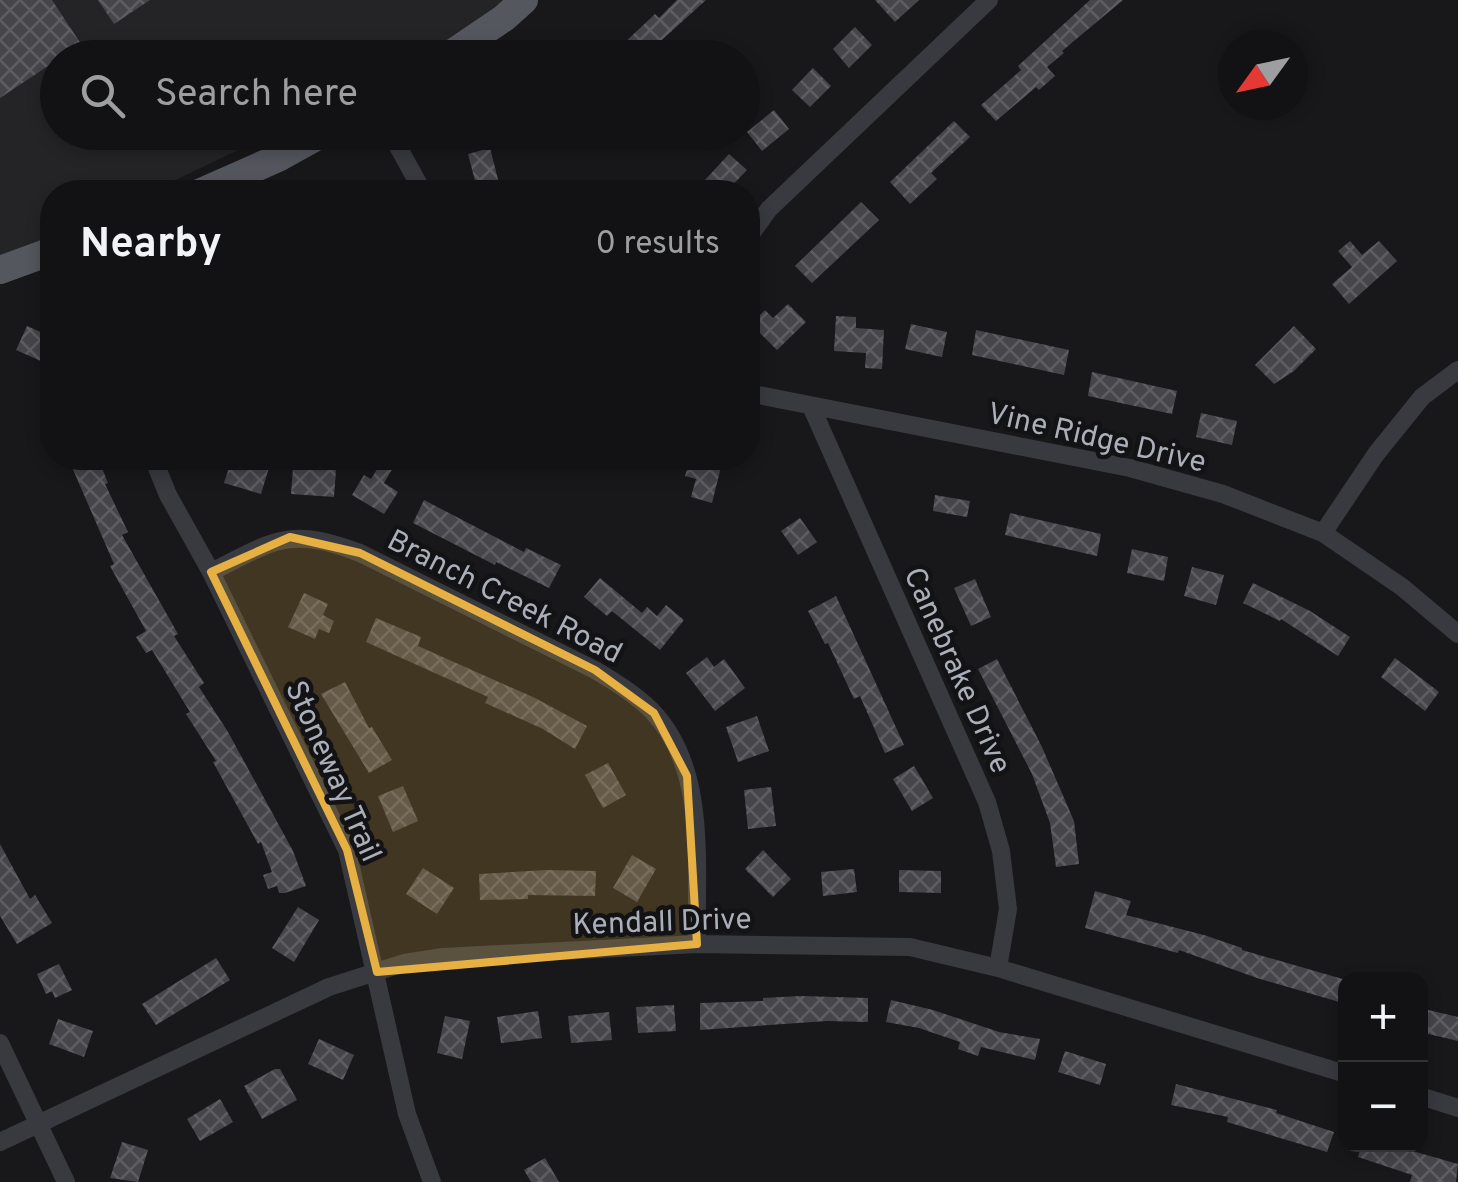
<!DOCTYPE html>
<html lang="en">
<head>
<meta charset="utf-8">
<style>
  :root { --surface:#121214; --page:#1f2022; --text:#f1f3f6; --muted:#9c9ea0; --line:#313234 }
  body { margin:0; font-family:Overpass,sans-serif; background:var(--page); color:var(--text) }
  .controls { position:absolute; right:30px; bottom:30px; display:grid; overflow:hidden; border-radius:20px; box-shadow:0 5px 15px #0003 }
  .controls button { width:90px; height:90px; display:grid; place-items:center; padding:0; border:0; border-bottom:2px solid var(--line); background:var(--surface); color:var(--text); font:50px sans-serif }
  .compass { position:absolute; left:1218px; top:30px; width:90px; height:90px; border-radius:50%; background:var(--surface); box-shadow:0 5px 15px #0003; rotate:237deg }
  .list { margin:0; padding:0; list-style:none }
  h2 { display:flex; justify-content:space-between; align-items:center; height:130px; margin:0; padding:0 40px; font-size:42px }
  h2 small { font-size:32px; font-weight:400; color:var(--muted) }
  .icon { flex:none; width:55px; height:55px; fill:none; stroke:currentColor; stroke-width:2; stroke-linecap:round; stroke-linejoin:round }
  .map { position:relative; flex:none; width:1458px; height:1182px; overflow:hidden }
  .search { position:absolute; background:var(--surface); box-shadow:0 5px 15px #0003; left:40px; top:40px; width:720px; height:110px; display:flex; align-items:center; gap:25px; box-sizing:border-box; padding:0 35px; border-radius:55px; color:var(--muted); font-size:38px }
  .panel { position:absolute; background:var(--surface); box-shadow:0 5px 15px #0003; left:40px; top:180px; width:720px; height:290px; border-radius:40px }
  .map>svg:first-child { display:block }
  .built { fill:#242427 }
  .building { fill:url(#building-cross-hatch) }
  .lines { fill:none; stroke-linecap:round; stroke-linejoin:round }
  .street { stroke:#393a3f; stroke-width:18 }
  .primary { stroke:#55575e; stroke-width:28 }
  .marked { fill:#e7b043; fill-opacity:0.2; stroke:#e7b043; stroke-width:8; stroke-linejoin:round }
  .labels { text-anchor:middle; stroke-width:9; stroke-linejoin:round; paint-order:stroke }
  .street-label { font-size:30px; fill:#abafb9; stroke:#131315 }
</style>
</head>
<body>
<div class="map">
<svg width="1458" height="1182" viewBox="0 0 1458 1182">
  <defs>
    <pattern id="building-cross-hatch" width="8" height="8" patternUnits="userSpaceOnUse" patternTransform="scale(2.5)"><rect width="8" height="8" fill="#45454a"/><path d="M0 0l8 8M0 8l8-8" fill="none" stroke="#5d5d62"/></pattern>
  </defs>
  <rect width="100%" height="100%" fill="#18181a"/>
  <!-- built -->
  <path class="built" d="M0 0H522L504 18 424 57 58 58V132L273 133 151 192H52V241L0 267Z"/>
  <!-- building -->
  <path class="building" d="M0 0H52L81 44 0 98Z
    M98 0H150L114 24Z
    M677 0H706L642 58H634L622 45 655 14 659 18Z
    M875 0H919L895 22Z
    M1090 0H1123L1062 51 1064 53 1047 67 1055 76 1039 90 1036 87 996 121 981 105 1021 70 1018 66Z
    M855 27 872 45 849 68 833 49Z
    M813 68 831 86 810 107 792 90Z
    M774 110 789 129 762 151 747 132Z
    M954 121 970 137 931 173 937 179 910 204 890 182Z
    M528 132H567L539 150Z
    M490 148 501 191 478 192 468 154Z
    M729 154 747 170 726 192H717L704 181Z
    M861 202 879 220 812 283 795 266Z
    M1350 241 1362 255 1379 241 1397 261 1349 304 1332 284 1352 267 1338 251Z
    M788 304 806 322 777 350 751 324 765 310 773 318Z
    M836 316 856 317V328L884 330 882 369 865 368 866 353 834 351Z
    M911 324 947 332 942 357 905 349Z
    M27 326 52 337V366L16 350Z
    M1294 326 1316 349 1294 371 1274 384 1255 365Z
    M976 330 1069 350 1064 375 972 355Z
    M1092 372 1177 391 1172 414 1088 396Z
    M1201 413 1237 421 1232 445 1196 437Z
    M68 458H98L108 483 105 484 128 532 122 535 178 634 174 636 204 683 199 687 228 732 293 851 306 886 285 893H279L277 886 268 889 263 875 272 872 261 842 258 844 213 762 216 761 186 714 190 712 152 650 146 653 136 637 146 631 110 566 114 564Z
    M232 458H262L259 465 269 468 261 494 224 483Z
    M384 458H399L384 483 398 492 384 514 352 495 364 475 371 479Z
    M690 458 722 463 712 503 691 497 696 479 685 476Z
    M293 467 336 470 334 497 291 494Z
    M935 495 970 501 967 517 933 511Z
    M424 500 524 552 526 548 561 565 549 588 496 562 495 565 413 523Z
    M1010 513 1101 534 1097 556 1005 535Z
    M800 518 817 542 798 555 781 531Z
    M1132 549 1168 557 1164 581 1127 573Z
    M1192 567 1224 575 1216 605 1184 596Z
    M600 578 642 613 647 607 657 616 666 605 684 620 660 650 612 611 607 616 584 597Z
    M975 579 991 617 971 626 954 588Z
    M1253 583 1310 611 1350 637 1338 656 1281 619 1280 621 1243 603Z
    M304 593 328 604 323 615 334 621 329 633 319 629 315 639 288 627Z
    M836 596 904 745 885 753 860 696 854 699 828 643 825 644 808 611Z
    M376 618 421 637 418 646 535 698 587 726 575 749 543 729 485 703 488 697 366 642Z
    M707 657 714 667 724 659 745 688 715 711 686 673Z
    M1395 658 1439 692 1425 711 1381 677Z
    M997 659 1042 747 1074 821 1079 864 1056 867 1050 823 1032 774 978 669Z
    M345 682 369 728 372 727 392 760 369 773 321 694Z
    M757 716 769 751 738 762 726 727Z
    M608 763 626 795 603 808 585 775Z
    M914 766 933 798 912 811 893 779Z
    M403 786 418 821 393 832 378 796Z
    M771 787 776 826 748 829 744 790Z
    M0 844 30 899 35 895 52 923 17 944 0 916Z
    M763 850 791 879 773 897 745 869Z
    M632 855 656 869 637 902 613 888Z
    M423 868 454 888 437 914 406 894Z
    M854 869 857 892 823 896 821 872Z
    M546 870 596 871 595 896 528 895V899L480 900 479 874Z
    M899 870 941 871V893L899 892Z
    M1095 891 1131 901 1126 915 1204 935 1242 948V950L1346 980V1004L1257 978 1179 950 1178 953 1085 928Z
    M298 907 319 920 294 962 272 948Z
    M216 958 230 980 156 1025 142 1004Z
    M59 964 72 990 55 998 52 991 46 994 37 974Z
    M801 996 868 998V1022L827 1021 700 1030V1003L763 1001V998Z
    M891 1000 933 1010 999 1032 1040 1039 1035 1060 981 1047 978 1056 958 1049 960 1042 919 1028 886 1022Z
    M674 1005 676 1031 638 1033 636 1007Z
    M1420 1008 1458 1017V1041L1420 1032Z
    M538 1011 542 1038 501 1043 497 1017Z
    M609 1012 612 1040 571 1043 568 1016Z
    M445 1016 470 1021 462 1059 437 1053Z
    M58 1019 93 1031 84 1057 49 1044Z
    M319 1039 354 1055 343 1080 308 1064Z
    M1065 1051 1106 1064 1100 1085 1058 1072Z
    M275 1069H280L297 1100 262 1119 244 1086Z
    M1176 1084 1277 1110 1276 1113 1334 1132 1327 1152 1227 1122 1228 1117 1171 1105Z
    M220 1099 233 1122 200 1141 187 1119Z
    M122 1142 148 1150 138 1182 110 1178Z
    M1362 1144H1388L1458 1164 1456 1182H1410L1412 1175 1358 1157Z
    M545 1158 559 1182H531L524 1170Z"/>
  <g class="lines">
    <!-- street -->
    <path class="street" d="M390 132 423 192
      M748 238 769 209 989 0
      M748 393 1130 468 1223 494 1323 533 1402 587 1458 634
      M811 406 987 802 1001 851 1008 909 998 968
      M153 458 168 495 211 572 347 850 407 1114 432 1182
      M1323 533 1376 454 1422 397 1458 370
      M211 572C275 540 289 526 360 553L595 670C615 682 635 694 652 711 709 770 695 869 697 944
      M0 1043 66 1182
      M1420 1096 1458 1108
      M0 1142 329 987 404 963 443 957 697 944 910 947 998 968 1346 1074"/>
    <!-- primary -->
    <path class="primary" d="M445 58 504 18 524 0
      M201 192 278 158 325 132
      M0 270 52 251"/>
  </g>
  <!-- marked area -->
  <path class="marked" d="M290 537 360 553 595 670 654 713 687 776 697 944 377 972 347 850 211 572Z"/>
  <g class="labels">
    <!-- street labels -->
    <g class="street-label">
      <text transform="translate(1097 437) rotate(13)" y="10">Vine Ridge Drive</text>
      <text transform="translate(505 596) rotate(27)" y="10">Branch Creek Road</text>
      <text transform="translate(958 670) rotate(66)" y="10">Canebrake Drive</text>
      <text transform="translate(334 771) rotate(66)" y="10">Stoneway Trail</text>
      <text transform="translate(662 921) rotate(-2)" y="10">Kendall Drive</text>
    </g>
  </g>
</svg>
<div class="controls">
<button>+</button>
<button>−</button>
</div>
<svg class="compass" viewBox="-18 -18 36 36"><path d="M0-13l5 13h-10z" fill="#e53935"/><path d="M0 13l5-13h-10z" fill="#9c9ea0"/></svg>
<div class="search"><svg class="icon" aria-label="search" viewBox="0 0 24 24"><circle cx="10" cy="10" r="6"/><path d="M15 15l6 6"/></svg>Search here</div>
<section class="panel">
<h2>Nearby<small>0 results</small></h2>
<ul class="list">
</ul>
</section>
</div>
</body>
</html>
